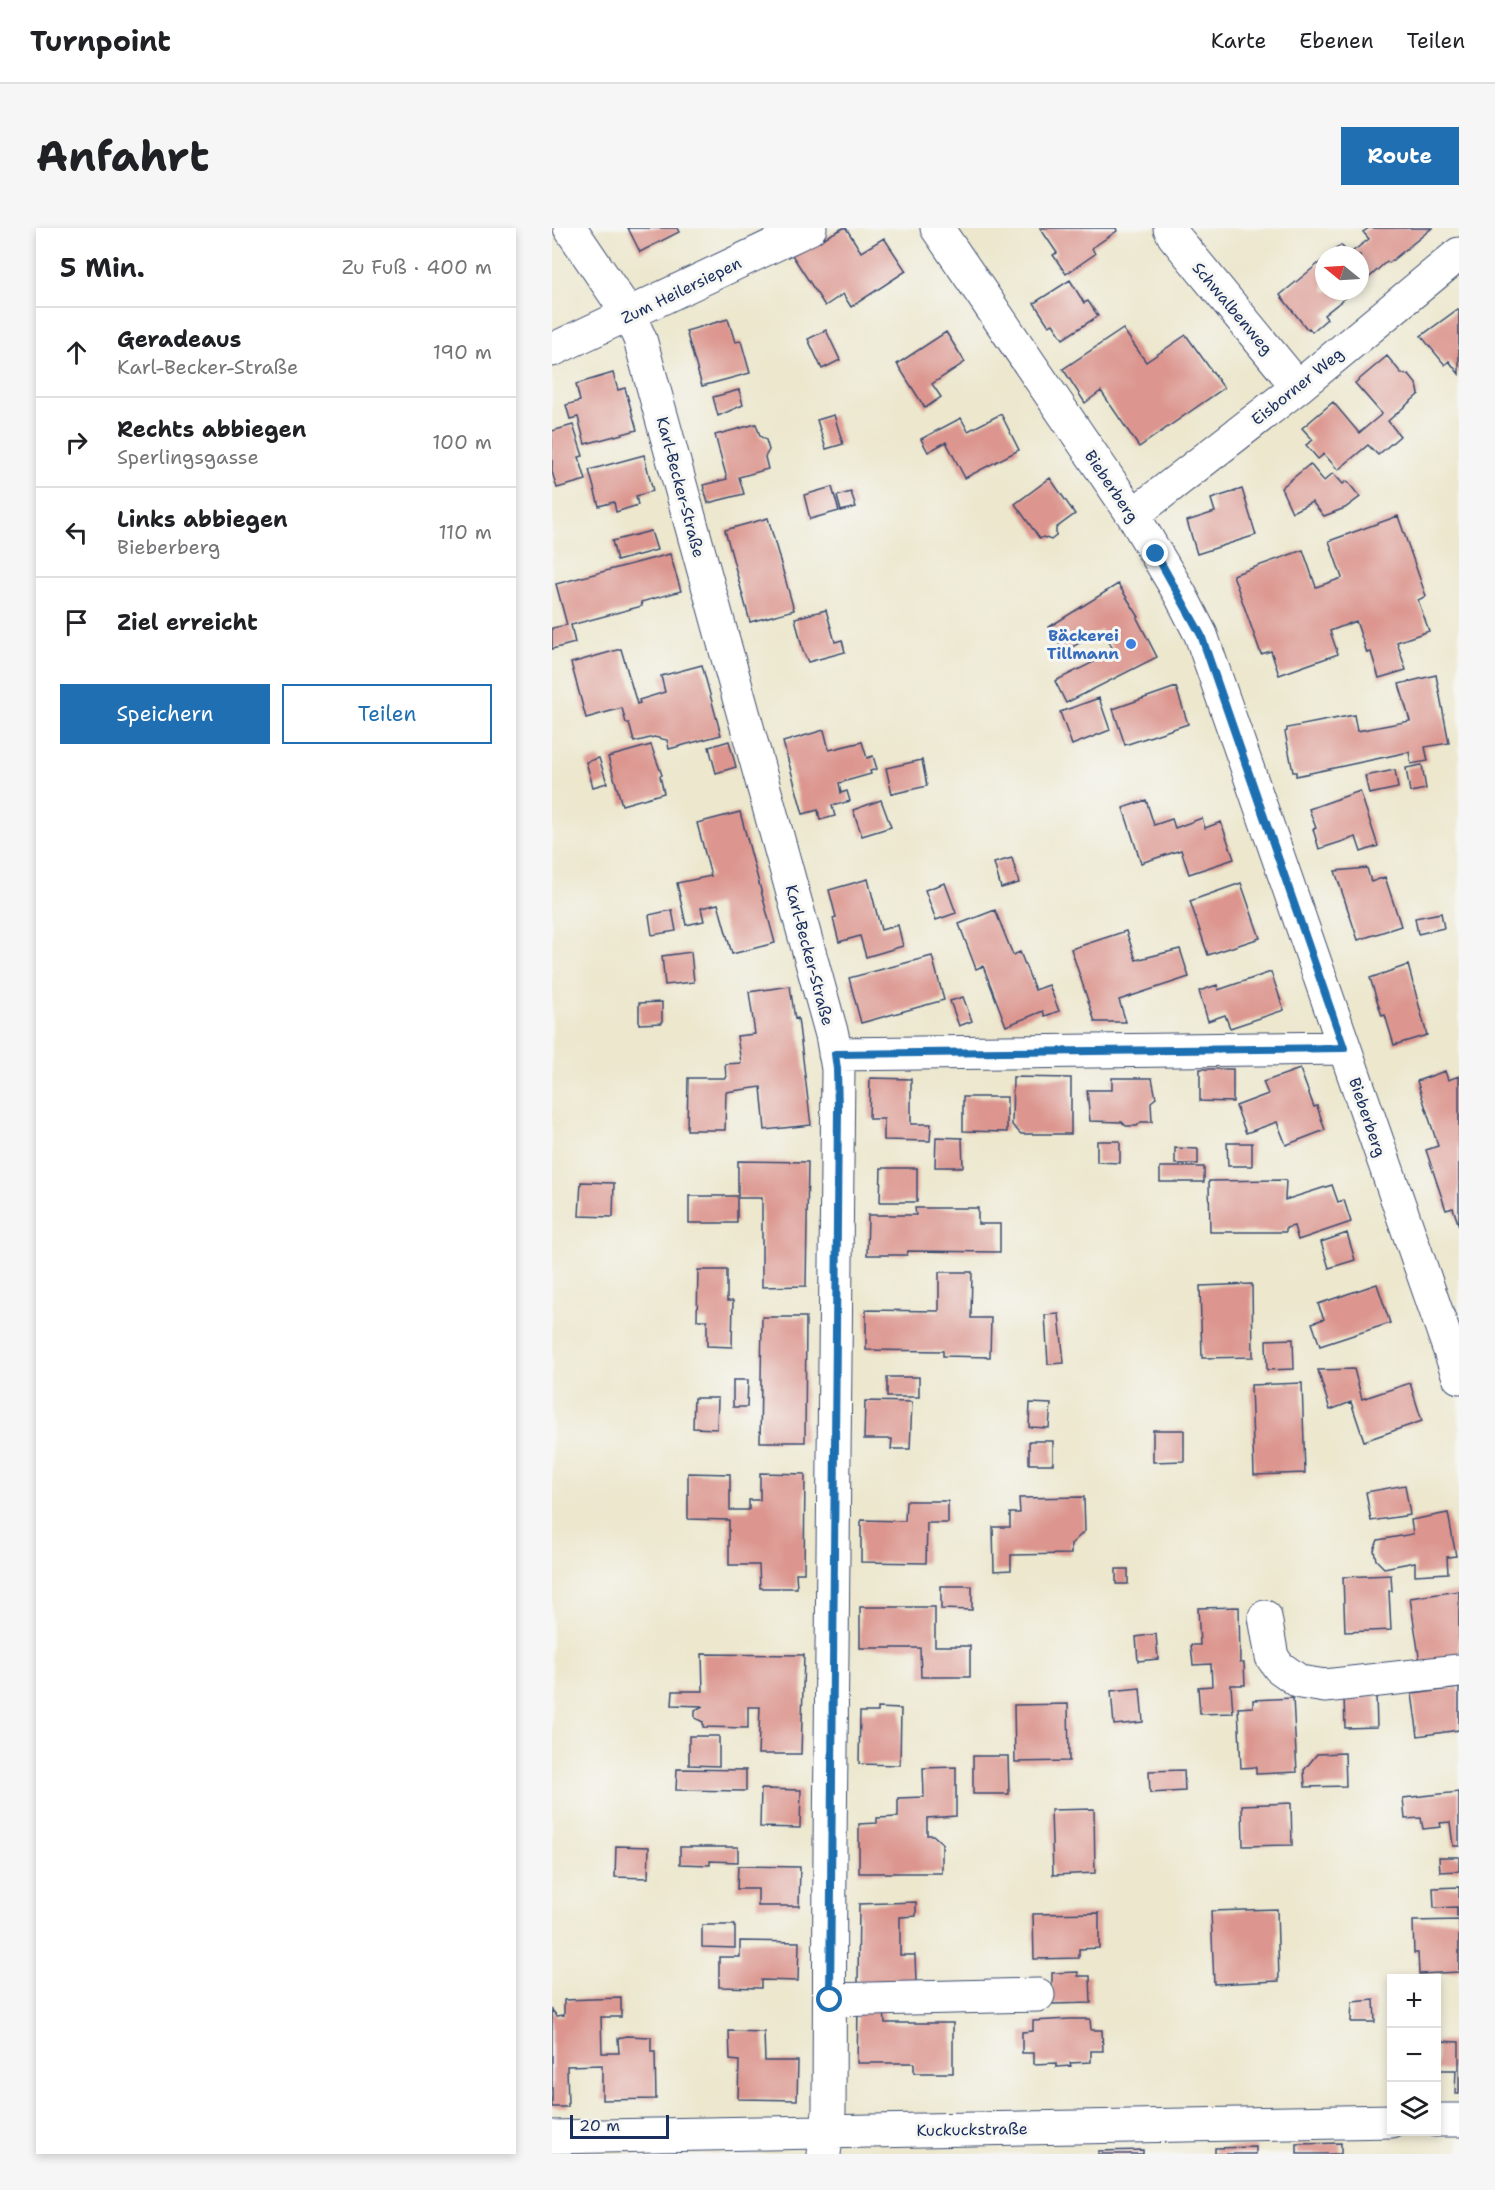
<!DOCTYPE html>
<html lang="de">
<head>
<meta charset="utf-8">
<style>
  :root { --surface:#fff; --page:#f6f6f6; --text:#202124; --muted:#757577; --line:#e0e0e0; --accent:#1f6fb2 }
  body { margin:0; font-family:"Shantell Sans",sans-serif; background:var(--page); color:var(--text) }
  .controls { position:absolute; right:18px; bottom:18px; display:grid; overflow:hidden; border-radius:0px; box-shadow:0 3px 9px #0003 }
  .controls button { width:54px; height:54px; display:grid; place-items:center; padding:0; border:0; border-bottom:2px solid var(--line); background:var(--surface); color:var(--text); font:30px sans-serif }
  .compass { position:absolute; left:763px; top:18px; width:54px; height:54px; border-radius:50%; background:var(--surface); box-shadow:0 3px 9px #0003; rotate:288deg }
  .scale { position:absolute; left:18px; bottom:15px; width:99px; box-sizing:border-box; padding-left:6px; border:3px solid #1b2f5e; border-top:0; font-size:16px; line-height:21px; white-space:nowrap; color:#1b2f5e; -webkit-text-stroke:4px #f6f6f2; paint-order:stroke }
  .stop { position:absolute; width:18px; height:18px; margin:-14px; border:4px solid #1f6fb2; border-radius:50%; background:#fff }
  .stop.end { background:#1f6fb2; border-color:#fff; box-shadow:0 2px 6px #0008 }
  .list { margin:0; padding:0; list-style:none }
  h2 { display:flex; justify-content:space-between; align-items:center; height:78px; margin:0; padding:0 24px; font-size:26px }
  h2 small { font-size:20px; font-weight:400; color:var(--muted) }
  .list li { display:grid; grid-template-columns:39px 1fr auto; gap:18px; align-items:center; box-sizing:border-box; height:90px; padding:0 24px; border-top:2px solid var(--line) }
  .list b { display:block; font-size:22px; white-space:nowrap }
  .list p { margin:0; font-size:20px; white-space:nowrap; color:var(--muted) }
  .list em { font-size:20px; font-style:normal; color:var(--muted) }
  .actions { display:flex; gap:12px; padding:18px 24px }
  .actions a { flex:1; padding:14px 0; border:2px solid var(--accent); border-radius:0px; text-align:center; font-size:21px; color:var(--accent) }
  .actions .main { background:var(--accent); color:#fff }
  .icon { flex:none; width:33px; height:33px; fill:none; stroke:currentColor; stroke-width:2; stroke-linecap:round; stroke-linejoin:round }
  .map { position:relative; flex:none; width:907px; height:1926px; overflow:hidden; border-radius:0px }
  header { display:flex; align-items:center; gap:36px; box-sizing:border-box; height:84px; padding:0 30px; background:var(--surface); border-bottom:2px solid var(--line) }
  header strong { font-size:28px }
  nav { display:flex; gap:33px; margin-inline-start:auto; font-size:21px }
  .intro { display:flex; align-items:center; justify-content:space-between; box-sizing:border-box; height:144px; padding:0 36px }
  h1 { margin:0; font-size:42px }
  .button { padding:15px 27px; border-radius:0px; background:var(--accent); color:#fff; font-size:21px; font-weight:700 }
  main { display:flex; gap:36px; padding:0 36px }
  aside { flex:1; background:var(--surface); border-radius:0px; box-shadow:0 3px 9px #0003 }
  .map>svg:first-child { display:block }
  .building { fill:#dc968f }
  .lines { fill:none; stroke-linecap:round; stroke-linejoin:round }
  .minor-casing { stroke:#3a4b6f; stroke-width:35 }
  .minor { stroke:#fff; stroke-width:33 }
  .route { stroke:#1f6fb2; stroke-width:8 }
  .shop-dot { fill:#3f7fe0; stroke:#f6f6f2; stroke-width:2 }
  .labels { text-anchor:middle; stroke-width:6; stroke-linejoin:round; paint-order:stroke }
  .street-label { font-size:16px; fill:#1b2f5e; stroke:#f6f6f2 }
  .shop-label { font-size:16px; font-weight:bold; fill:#366cbe; stroke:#f6f6f2; text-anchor:end }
</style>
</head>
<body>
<header>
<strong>Turnpoint</strong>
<nav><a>Karte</a><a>Ebenen</a><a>Teilen</a></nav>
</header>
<div class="intro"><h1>Anfahrt</h1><a class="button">Route</a></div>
<main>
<aside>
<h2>5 Min.<small>Zu Fuß · 400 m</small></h2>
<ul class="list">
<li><svg class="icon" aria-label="ahead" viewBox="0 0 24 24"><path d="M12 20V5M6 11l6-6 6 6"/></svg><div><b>Geradeaus</b><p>Karl-Becker-Straße</p></div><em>190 m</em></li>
<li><svg class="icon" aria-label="right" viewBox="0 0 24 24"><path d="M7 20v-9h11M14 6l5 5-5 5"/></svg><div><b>Rechts abbiegen</b><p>Sperlingsgasse</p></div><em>100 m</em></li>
<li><svg class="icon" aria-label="left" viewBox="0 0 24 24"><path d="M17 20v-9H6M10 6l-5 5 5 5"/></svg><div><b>Links abbiegen</b><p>Bieberberg</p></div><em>110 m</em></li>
<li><svg class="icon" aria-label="arrive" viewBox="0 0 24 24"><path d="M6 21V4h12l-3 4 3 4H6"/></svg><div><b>Ziel erreicht</b></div></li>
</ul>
<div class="actions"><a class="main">Speichern</a><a>Teilen</a></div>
</aside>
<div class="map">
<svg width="907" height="1926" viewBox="0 0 907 1926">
  <rect width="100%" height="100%" fill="#f6f6f2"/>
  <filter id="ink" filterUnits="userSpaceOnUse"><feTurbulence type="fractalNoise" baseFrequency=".0167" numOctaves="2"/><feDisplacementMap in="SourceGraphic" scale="12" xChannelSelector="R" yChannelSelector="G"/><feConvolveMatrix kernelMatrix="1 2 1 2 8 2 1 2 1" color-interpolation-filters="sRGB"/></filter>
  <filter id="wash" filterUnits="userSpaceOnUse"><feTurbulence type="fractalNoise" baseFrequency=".008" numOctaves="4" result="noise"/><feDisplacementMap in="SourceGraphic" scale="24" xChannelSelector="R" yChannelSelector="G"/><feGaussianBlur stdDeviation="1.35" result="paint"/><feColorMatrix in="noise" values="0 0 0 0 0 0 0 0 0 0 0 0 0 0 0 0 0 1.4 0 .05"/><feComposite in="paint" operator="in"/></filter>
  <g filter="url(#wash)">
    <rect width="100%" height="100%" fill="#ece7cd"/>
    <g id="blocks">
      <!-- building -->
      <path class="building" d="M76 0H125L127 4 88 24Z
        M291 0H294L309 24 332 10 354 43 299 79 291 66 273 78 240 27Z
        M488 0H564L565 3 540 20 543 26 514 46 501 27 505 25Z
        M817 0H880L837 35 835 33 808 58V27H777L789 17 797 26 817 11 811 4Z
        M772 31V63H802L772 87 775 91 760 104 757 100 755 101 728 67Z
        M518 52 532 75 536 73 546 88 511 111 501 96 497 98 482 75Z
        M906 81 907 82V146L897 133 893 137 869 108Z
        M176 91 183 114 189 113 198 145 150 158 134 103Z
        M571 101 594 134 634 107 672 160 587 219 549 163 533 175 511 141Z
        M274 102 288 132 270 141 256 111Z
        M394 104 413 134 380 156 389 169 373 180 345 136Z
        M835 128 850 146 857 147 865 157 867 166 836 193 848 208 826 227 816 217 786 242 772 226 766 231 754 217 761 212 750 200 781 174 807 205 830 186 803 155Z
        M61 145 66 162 73 160 85 202 33 216 26 189 18 191 14 177 28 173 24 156Z
        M187 162 191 177 166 188 161 169Z
        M449 186 467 222 413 250 394 214 376 224 369 211 409 190 416 203Z
        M282 187 291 216 274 221 265 192Z
        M204 196 208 208 214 212 217 222 213 229 216 241 187 249 192 266 156 275 151 257 175 251 163 207Z
        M21 197 31 228 27 229 34 252 5 260 0 244V203Z
        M92 227 101 263 84 268 86 277 64 284 62 274 47 278 37 242Z
        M758 236 772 253 781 245 791 256 795 253 808 269 793 280 772 288 760 274 740 284 729 260Z
        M498 250 523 286 504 300V308L499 312 491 309 488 311 463 276Z
        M280 259 287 283 258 291 252 267Z
        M690 261 704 307 645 326 635 293 663 284 659 271Z
        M299 264 304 279 289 283 285 268Z
        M846 288 874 368 866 372 877 403 845 414 854 442 827 450 819 424 815 425 804 393 778 403 786 426 727 447 719 423 709 426 681 347 751 322 764 359 790 350 777 313Z
        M216 290 242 382 198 394 173 302Z
        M99 303 105 322 65 333 60 313Z
        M118 326 129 363 89 374 90 378 19 397 23 415 0 421V400L15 397 4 356Z
        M566 356 587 389 585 390 605 429 514 475 503 453 562 424 555 409 554 410 549 402 512 424 497 399Z
        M274 382 283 414 290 412 293 424 256 434 251 423 243 390Z
        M69 421 85 476 88 475 87 472 113 464 109 448 150 437 169 507 117 521 115 512 102 509 82 514 77 495H74L70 480 34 490 19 435Z
        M884 447 897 515 873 519 876 533 859 536 857 524 744 548V544H741L733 504 735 503V500L802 487 805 503 858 493 847 456Z
        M624 459 636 496 573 517 561 481Z
        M547 470 558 502 520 517 508 484Z
        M272 502 277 522 310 514 315 530 321 528 325 541 318 543 319 546 287 555 289 565 295 563 298 573 280 578 283 588 268 592 266 582 251 586 231 514Z
        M177 513 184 539 164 545 157 519Z
        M99 517 110 547 108 548 112 565 70 577 56 529Z
        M47 530 55 555 41 559 34 534Z
        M370 532 375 558 340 566 334 540Z
        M870 537 874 561 858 564 854 540Z
        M843 542 846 560 817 566 813 548Z
        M808 563 826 618 809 624 804 609 767 621 761 601 764 600 757 581Z
        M329 572 339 599 310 608 301 582Z
        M594 572 602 597 620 591 623 600 650 590 653 600 669 594 682 631 637 646 629 622 589 635 571 580Z
        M188 584 223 715 180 726 166 676 149 680 152 693 134 697 125 655 159 648 145 595Z
        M460 630 467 655 449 660 442 635Z
        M815 640 819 654 833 649 849 698 806 712 783 643Z
        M316 651 329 702 346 697 351 718 314 729 308 708 287 714 281 690 284 689 277 662Z
        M393 655 404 685 384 692 373 662Z
        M689 655 708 710 656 727 638 673Z
        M120 682 124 703 100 707 97 687Z
        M443 682 461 727 468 724 483 762 497 757 507 783 493 788 491 783 454 798 431 738 424 741 407 696Z
        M889 685 892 700 866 706 863 690Z
        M574 703 584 732 628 721 637 749 567 772 574 794H543L519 721Z
        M139 724 142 754 113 757 110 728Z
        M380 728 392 772 309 795 297 750Z
        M856 737 875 807 842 817 833 787 830 788 818 750Z
        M719 744 732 782 678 800 673 787 656 793 647 763 665 757 666 762Z
        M238 758 243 791 246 790 259 897 213 902 209 859 174 864 173 902H135L136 850H174L173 836 189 835 185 808 203 806 197 764Z
        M411 769 420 793 407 798 398 773Z
        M110 774V795L87 796V775Z
        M648 841H681V874L648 873Z
        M748 841 762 879 765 878 773 902 734 917 725 894 694 905 684 878 716 866 711 854Z
        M893 843 896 852 907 848V998L901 980 894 982 874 922 886 918 865 853Z
        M461 849 519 850V906H469L460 897Z
        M318 850 359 851V896H379L378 913 332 912V891H317Z
        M560 850H600L604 870 599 874 600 894H589L585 898H574L570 894 538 893 535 862H560Z
        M411 869H455V904L411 903Z
        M384 909 410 910 411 939H383Z
        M545 913H568V935L545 934Z
        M675 915H700V938H676Z
        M623 920 646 921V936H623Z
        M186 933 256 934 254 1058 210 1059V970H185V995H137V968H186Z
        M608 939H652V954H608Z
        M329 940H365V974H328Z
        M734 952 733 972 780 957 786 974 792 972 799 994 746 1012 742 998 734 1000V1004H658L657 953Z
        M29 954 62 955 61 989 27 988Z
        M363 980H426V996H448V1024L356 1023 355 1027H315L316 987H364Z
        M795 1005 803 1032 777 1040 769 1014Z
        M146 1042H175V1073H181L180 1119 155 1118V1092H145Z
        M387 1044H420L419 1090H439L438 1129 391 1128V1123L314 1122V1082L387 1083Z
        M700 1056 701 1129 650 1130 648 1058Z
        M825 1056 838 1095 768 1118 760 1095 772 1091 766 1076Z
        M507 1086 512 1135 496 1136 493 1087Z
        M210 1089H254L253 1214H208Z
        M741 1111 742 1141 715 1142 714 1112Z
        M802 1141 810 1171 858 1155 870 1193 812 1213 799 1174 778 1182 766 1142Z
        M335 1149H367V1169H335Z
        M181 1152H196L195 1179H181Z
        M750 1155 753 1245 702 1247 699 1157Z
        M142 1170H166L165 1201 141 1200Z
        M313 1173 360 1174 358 1221H339L340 1211H312Z
        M478 1175 499 1176 497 1200 477 1199Z
        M601 1202H632V1233L601 1234Z
        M477 1213H501V1236H477Z
        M136 1245 178 1246V1282H197V1272H208V1245L253 1246 252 1345H244L245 1360H208L207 1337H177V1292L136 1291Z
        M853 1257 858 1287 819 1293 814 1264Z
        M532 1269 533 1303 519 1316V1326L459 1327V1342L442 1343 441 1299H458V1285H468L467 1270Z
        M354 1273H396V1295H375L374 1335 309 1334V1292L353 1293Z
        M896 1285 904 1328 895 1329 896 1345 863 1347V1334L832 1340 824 1332 822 1322 826 1312 861 1306 859 1292Z
        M564 1341H576V1356H564Z
        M839 1347 840 1363H837L839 1402 793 1404 791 1349Z
        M389 1358H420V1382L389 1381Z
        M907 1363V1436L869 1441 858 1370Z
        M308 1379H383V1418H418V1449H369L368 1420H308Z
        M687 1379 688 1434 692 1435 693 1457H679L681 1485 648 1486 646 1459 660 1458 659 1436 641 1437 639 1417H648L646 1380Z
        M604 1406 606 1431 586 1433 584 1409Z
        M150 1426 252 1427 249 1526H206L208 1479H196V1500L151 1499V1494L143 1490V1482L151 1478 120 1477 121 1463H151Z
        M588 1460 591 1494 562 1497 559 1463Z
        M907 1460V1502L866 1508 860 1466Z
        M824 1467 825 1499 793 1500 792 1468Z
        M741 1470 745 1544 704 1546V1539L689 1540 686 1480 701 1479V1472Z
        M516 1476 517 1533 463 1534 462 1477Z
        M326 1480 349 1481 348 1537 307 1536 308 1484H326Z
        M137 1508H167V1538L137 1537Z
        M793 1525 794 1558 753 1559 752 1542 765 1526Z
        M421 1528H456L457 1566H421Z
        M404 1539V1588L375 1590V1607H381L390 1615V1645H307V1596L325 1595V1590L346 1589V1570L372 1569 371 1540Z
        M125 1541 194 1542V1563L124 1562Z
        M632 1542 633 1563 598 1565 597 1543Z
        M209 1561 249 1562 248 1600 208 1599Z
        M907 1564V1618H901L898 1594 888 1595 889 1599 871 1601 869 1590 853 1591 851 1570Z
        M739 1575 740 1617 691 1618 690 1577Z
        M542 1581 543 1645 501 1647 499 1582Z
        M64 1618 97 1619 96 1650 63 1649Z
        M128 1619H186V1634L158 1633V1637L128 1636Z
        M887 1629H907V1643L888 1644Z
        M186 1638 248 1639 247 1678H206V1661H185Z
        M907 1659V1689H905V1679L882 1680 881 1660Z
        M364 1674V1688L348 1689V1727H363L364 1754 306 1755 307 1676Z
        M725 1681 727 1753 662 1756 659 1683Z
        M547 1685V1720L527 1721V1730L482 1731 481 1686Z
        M907 1692V1744L867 1746 866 1725H862L861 1693Z
        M150 1697H183V1720L150 1719Z
        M188 1713 247 1714 246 1753 209 1752V1760L167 1759V1729H188Z
        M526 1744V1748H538L539 1775 500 1776V1745Z
        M69 1770V1789H49L50 1825H67L66 1810 75 1808 99 1809V1824H103L104 1871 50 1872V1837L15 1838 16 1879H0V1782L5 1788 12 1787V1772Z
        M822 1772 823 1794H799L800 1774Z
        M306 1780 332 1781 333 1795H401V1845H362V1835H305Z
        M518 1791H538L539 1802H550L551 1823H539V1834L518 1835 519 1838 504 1839V1835L482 1836V1825H470V1804L481 1803V1793Z
        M177 1803 212 1804 213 1833H246L245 1872 186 1871 187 1833 178 1832Z
        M885 1813 907 1814V1866H903L904 1842H885Z
        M789 1915V1926H745V1916Z
        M704 1919V1926H663V1920Z
        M591 1922V1926H546V1923Z"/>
    </g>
  </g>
  <g filter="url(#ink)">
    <use href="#blocks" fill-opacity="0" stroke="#3a4b6f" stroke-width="1.5"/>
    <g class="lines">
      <!-- minor casing -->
      <g class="minor-casing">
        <path id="minor" d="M18 0 77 87 88 111 280 807 286 841 278 1617 277 1884 272 1926
          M385 0 581 287 628 366 649 407 907 1149
          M618 0 622 8 746 159
          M0 122 258 0
          M581 287 746 159 907 26
          M283 826 792 820
          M713 1389 720 1429 727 1439 748 1454 773 1458 907 1443
          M278 1772 486 1767
          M884 1892H907
          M0 1909 840 1893"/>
      </g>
      <!-- minor -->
      <use href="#minor" class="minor"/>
    </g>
  </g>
  <g class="lines" filter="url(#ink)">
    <!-- route -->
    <path class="route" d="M278 1772 286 881 285 841 283 826 792 820 649 407 604 326"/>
  </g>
  <!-- markers -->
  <circle class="shop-dot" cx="579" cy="416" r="6"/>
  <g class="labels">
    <!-- street labels -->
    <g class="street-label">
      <text transform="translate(129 62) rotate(-26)" y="6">Zum Heilersiepen</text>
      <text transform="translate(681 80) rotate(50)" y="6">Schwalbenweg</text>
      <text transform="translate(745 158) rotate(-39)" y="6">Eisborner Weg</text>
      <text transform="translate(560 258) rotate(56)" y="6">Bieberberg</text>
      <text transform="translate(129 259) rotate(75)" y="6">Karl-Becker-Straße</text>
      <text transform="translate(258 727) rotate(75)" y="6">Karl-Becker-Straße</text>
      <text transform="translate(816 889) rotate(71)" y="6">Bieberberg</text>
      <text transform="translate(420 1901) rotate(-1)" y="6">Kuckuckstraße</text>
    </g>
    <!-- shop labels -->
    <g class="shop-label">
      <text x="567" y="413">Bäckerei<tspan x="567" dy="18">Tillmann</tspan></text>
    </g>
  </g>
</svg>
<div class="controls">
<button>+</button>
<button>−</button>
<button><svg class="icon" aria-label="layers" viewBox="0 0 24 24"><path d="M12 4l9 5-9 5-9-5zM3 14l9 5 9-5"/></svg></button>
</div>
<svg class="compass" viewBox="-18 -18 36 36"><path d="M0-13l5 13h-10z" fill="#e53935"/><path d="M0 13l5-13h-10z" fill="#757577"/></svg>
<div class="scale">20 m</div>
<div class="stop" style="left:278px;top:1772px"></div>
<div class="stop end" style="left:604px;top:326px"></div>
</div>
</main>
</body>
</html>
